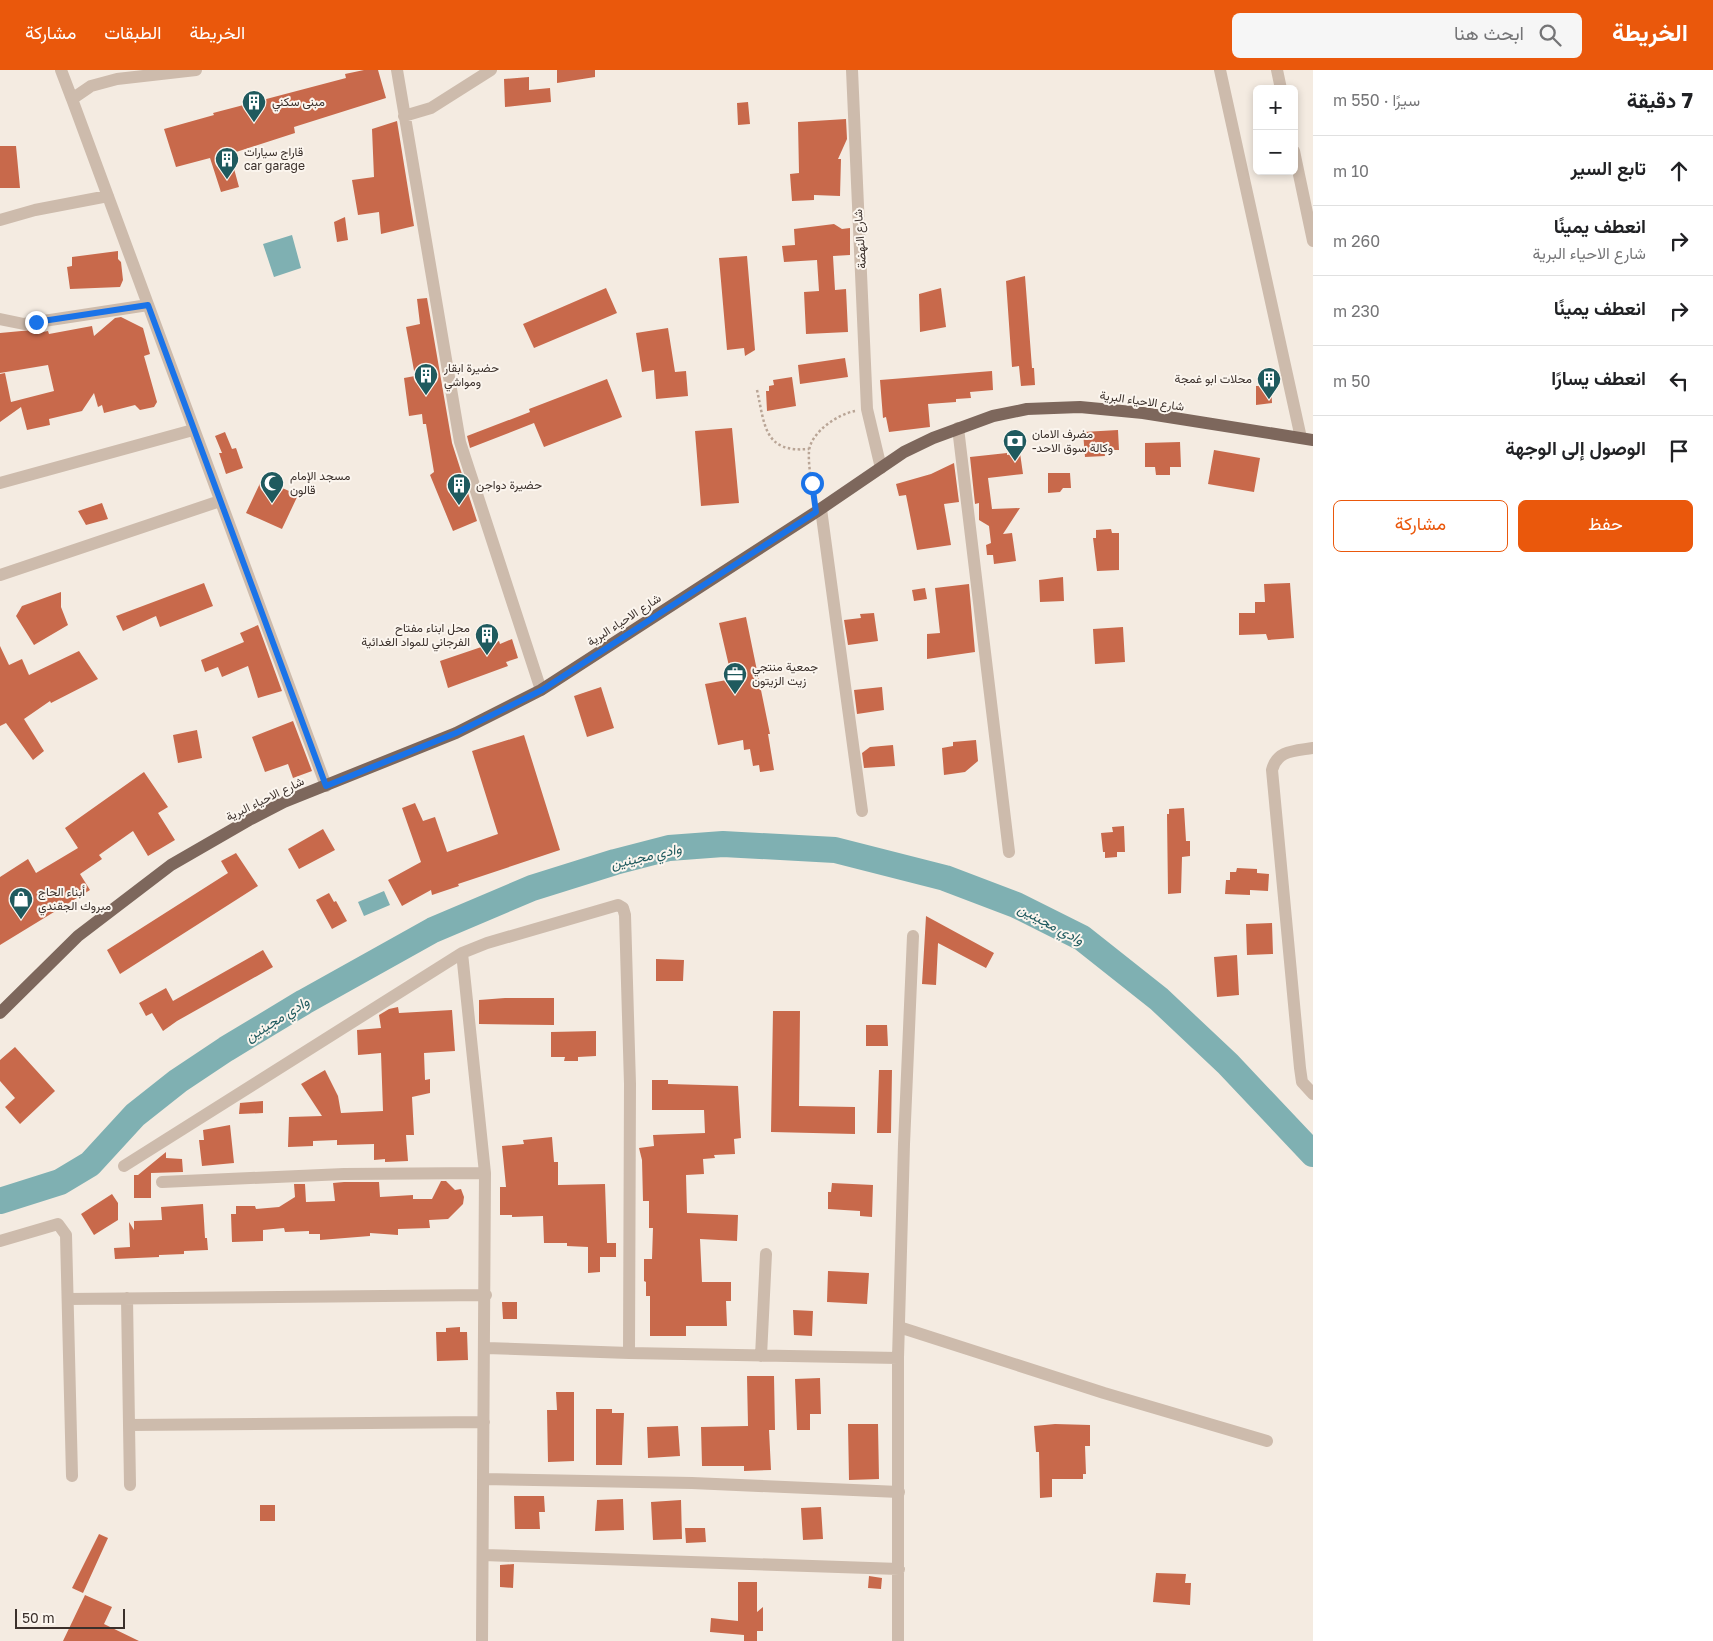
<!DOCTYPE html>
<html lang="ar">
<head>
<meta charset="utf-8">
<style>
  :root { --surface:#fff; --page:#f6f6f6; --text:#202124; --muted:#757577; --line:#e0e0e0; --accent:#ea580c }
  body { margin:0; font-family:"Golos Text",Vazirmatn,sans-serif; background:var(--page); color:var(--text); direction:rtl }
  .controls { position:absolute; right:15px; top:15px; display:grid; overflow:hidden; border-radius:8px; box-shadow:0 2px 8px #0003 }
  .controls button { width:45px; height:45px; display:grid; place-items:center; padding:0; border:0; border-bottom:1px solid var(--line); background:var(--surface); color:var(--text); font:25px sans-serif }
  .scale { position:absolute; left:15px; bottom:12px; width:110px; box-sizing:border-box; padding-left:5px; border:2px solid #3b302b; border-top:0; font-size:14px; line-height:18px; white-space:nowrap; color:#3b302b; -webkit-text-stroke:4px #fbf5ee; paint-order:stroke }
  .stop { position:absolute; width:15px; height:15px; margin:-11px; border:4px solid #1a73e8; border-radius:50%; background:#fff }
  .stop.end { background:#1a73e8; border-color:#fff; box-shadow:0 1px 5px #0008 }
  .list { margin:0; padding:0; list-style:none }
  h2 { display:flex; justify-content:space-between; align-items:center; height:65px; margin:0; padding:0 20px; font-size:21px }
  h2 small { font-size:16px; font-weight:400; color:var(--muted) }
  .list li { display:grid; grid-template-columns:32px 1fr auto; gap:15px; align-items:center; box-sizing:border-box; height:70px; padding:0 20px; border-top:1px solid var(--line) }
  .list b { display:block; font-size:19px; white-space:nowrap }
  .list p { margin:0; font-size:16px; white-space:nowrap; color:var(--muted) }
  .list em { font-size:16px; font-style:normal; color:var(--muted) }
  .actions { display:flex; gap:10px; padding:15px 20px }
  .actions a { flex:1; padding:11px 0; border:1px solid var(--accent); border-radius:8px; text-align:center; font-size:18px; color:var(--accent) }
  .actions .main { background:var(--accent); color:#fff }
  .icon { flex:none; width:28px; height:28px; fill:none; stroke:currentColor; stroke-width:2; stroke-linecap:round; stroke-linejoin:round }
  .map { position:relative; flex:none; width:1313px; height:1571px; overflow:hidden; direction:ltr }
  header { display:flex; align-items:center; gap:30px; box-sizing:border-box; height:70px; padding:0 25px; background:var(--accent); color:#fff }
  header strong { font-size:24px }
  nav { display:flex; gap:28px; margin-inline-start:auto; font-size:18px }
  .search { width:350px; height:45px; background:var(--page); display:flex; align-items:center; gap:12px; box-sizing:border-box; padding:0 18px; border-radius:8px; color:var(--muted); font-size:19px }
  main { display:flex }
  aside { flex:1; background:var(--surface) }
  .map>svg:first-child { display:block }
  .water { fill:#7fb0b2 }
  .lines { fill:none; stroke-linecap:round; stroke-linejoin:round }
  .river { stroke:#7fb0b2; stroke-width:26 }
  .building { fill:#c8694b }
  .path { stroke:#b9a596; stroke-width:2.5; stroke-dasharray:2.5 2.5; stroke-linecap:butt }
  .street { stroke:#cdbbac; stroke-width:12 }
  .primary { stroke:#7d675c; stroke-width:12 }
  .route { stroke:#1a73e8; stroke-width:6 }
  .labels { text-anchor:middle; stroke-width:4; stroke-linejoin:round; paint-order:stroke }
  .poi-label { font-size:12px; fill:#3b302b; stroke:#fbf5ee; text-anchor:start }
  .street-label { font-size:12px; fill:#3b302b; stroke:#fbf5ee }
  .water-label { font-size:14px; font-style:italic; fill:#1f5a5e; stroke:#fbf5ee }
</style>
</head>
<body>
<header>
<strong>الخريطة</strong>
<div class="search"><svg class="icon" aria-label="search" viewBox="0 0 24 24"><circle cx="10" cy="10" r="6"/><path d="M15 15l6 6"/></svg>ابحث هنا</div>
<nav><a>الخريطة</a><a>الطبقات</a><a>مشاركة</a></nav>
</header>
<main>
<aside>
<h2>7 دقيقة<small>سيرًا · 550 m</small></h2>
<ul class="list">
<li><svg class="icon" aria-label="ahead" viewBox="0 0 24 24"><path d="M12 20V5M6 11l6-6 6 6"/></svg><div><b>تابع السير</b></div><em>10 m</em></li>
<li><svg class="icon" aria-label="right" viewBox="0 0 24 24"><path d="M7 20v-9h11M14 6l5 5-5 5"/></svg><div><b>انعطف يمينًا</b><p>شارع الاحياء البرية</p></div><em>260 m</em></li>
<li><svg class="icon" aria-label="right" viewBox="0 0 24 24"><path d="M7 20v-9h11M14 6l5 5-5 5"/></svg><div><b>انعطف يمينًا</b></div><em>230 m</em></li>
<li><svg class="icon" aria-label="left" viewBox="0 0 24 24"><path d="M17 20v-9H6M10 6l-5 5 5 5"/></svg><div><b>انعطف يسارًا</b></div><em>50 m</em></li>
<li><svg class="icon" aria-label="arrive" viewBox="0 0 24 24"><path d="M6 21V4h12l-3 4 3 4H6"/></svg><div><b>الوصول إلى الوجهة</b></div></li>
</ul>
<div class="actions"><a class="main">حفظ</a><a>مشاركة</a></div>
</aside>
<div class="map">
<svg width="1313" height="1571" viewBox="0 0 1313 1571">
  <rect width="100%" height="100%" fill="#f4ebe1"/>
  <!-- water -->
  <path class="water" d="M292 165 301 198 274 207 263 174Z
    M384 821 390 835 364 846 358 832Z"/>
  <g class="lines">
    <!-- river -->
    <path class="river" d="M0 1131 60 1112 90 1094 135 1045 178 1011 226 979 304 932 433 860 532 818 615 792 669 778 723 774 835 780 945 808 1016 835 1082 868 1159 929 1228 994 1313 1084"/>
  </g>
  <!-- building -->
  <path class="building" d="M364 0H378L386 28 294 57 295 63 230 84 239 117 221 122 210 88 176 97 164 59 214 45 213 43 346 8 345 4Z
    M557 0H595V7L557 13Z
    M529 7V20L550 18 551 32 505 37 504 9Z
    M748 32 750 54 738 55 737 33Z
    M846 49 847 69 838 89H841L840 126 814 125V130L792 131 790 104 799 103 798 52Z
    M397 51 414 156 381 164 379 142 358 145 352 110 374 107 372 59Z
    M0 76H16L20 118H0Z
    M345 147 348 170 337 172 334 152Z
    M834 154 842 159 850 158V185L833 186 835 220 846 219 848 262 806 264 804 222 819 221 817 190 784 192 782 176 795 175 794 159Z
    M118 181V189L121 192 123 210 120 217 70 219 67 197 72 196V187Z
    M747 186 755 280 745 286 744 278 727 280 719 188Z
    M1025 206 1032 298H1034L1035 315 1021 316 1019 296 1012 297 1006 211Z
    M606 218 617 243 534 278 523 254Z
    M941 218 946 257 920 262 919 224Z
    M427 228 452 373 477 451 453 461 430 405 434 402 426 354H423L422 344 409 346 404 308 415 306 406 257 420 254 417 229Z
    M121 247 143 258 150 284 144 286 157 332 154 337 140 340 135 335 104 343 102 335 98 337 94 323 82 341 49 349 50 355 27 360 21 337 0 352V304L5 303 11 332 54 321 48 295 0 303V263L43 259V262L48 261 49 264 92 256 94 266 115 248Z
    M668 258 675 302 686 301 688 326 656 329 654 300 642 302 636 263Z
    M845 288 848 307 800 314 798 295Z
    M992 301 993 320 970 322 971 328 956 329V332L928 334 930 357 889 362 886 347 883 348 880 310Z
    M792 307 796 336 767 341 766 321H769V316L774 315 773 310Z
    M607 309 622 347 544 377 534 353 470 378 467 366 530 342 529 339Z
    M1256 316H1271L1272 333 1256 335Z
    M732 358 739 433 701 436 695 361Z
    M1118 360 1119 380H1104L1105 386 1085 387 1083 362Z
    M225 362 232 379 236 378 243 398 226 404 219 383H222L215 366Z
    M1180 372 1181 397H1170V405H1156L1155 397H1145V373Z
    M1214 380 1260 388 1254 422 1208 414Z
    M1007 383V385L1020 383 1023 404 988 408 992 439 1020 438 1003 464 1012 463 1016 491 994 494 993 485H987L986 475 991 473 989 456 979 450V433L975 434 970 387Z
    M954 393 959 432 944 434 951 475 917 480 906 425 899 426 896 414 931 404Z
    M1048 403H1070L1071 418H1063L1060 422 1048 423Z
    M262 409 298 425 282 459 246 443Z
    M102 433 108 449 86 455 78 441Z
    M1111 459 1112 463H1119V500L1097 501 1093 468H1096V460Z
    M1063 507 1064 531 1040 532 1039 510Z
    M204 513 213 536 160 557 156 546 123 561 116 546Z
    M1290 513 1294 568 1268 570 1266 564 1239 565V543H1255V532H1265L1264 514Z
    M969 514 975 582 927 589V564L940 563 935 518Z
    M925 518 927 529 914 531 912 520Z
    M61 522V537L68 555 34 575 16 546 22 536Z
    M874 543 878 571 848 575 844 550 861 548 860 544Z
    M746 547 770 664H768L774 700 760 702 759 695 753 696 750 679 744 680 743 670 718 675 705 614 732 609 719 553Z
    M258 555 282 621 258 628 248 596 222 607 218 597 205 602 201 590 244 572 240 563Z
    M1123 557 1125 592 1095 594 1093 559Z
    M512 569 518 588 506 592 508 596 448 618 440 591 499 571 500 574Z
    M0 576 9 595 22 589 29 605 79 581 98 609 51 633 50 631 24 649 44 681 33 690 6 653 0 656Z
    M601 617 614 658 587 667 574 626Z
    M882 617 884 640 857 644 854 620Z
    M293 651 312 701 293 708 288 694 265 702 252 667Z
    M197 660 202 688 178 693 173 665Z
    M524 665 560 780 458 814 459 816 432 825 431 820 402 836 388 810 421 792 402 738 415 733 423 751 435 747 447 782 498 764 472 681Z
    M976 670 978 691 965 702 944 705 942 678 953 676V672Z
    M893 675 895 696 864 698 862 683 870 677Z
    M144 702 168 737 158 743 175 770 148 786 133 761 99 785 102 789 80 804 90 820 0 875V807L28 789 36 803 78 778 65 758Z
    M1184 738 1186 771H1190V786L1182 787 1181 823 1168 824 1167 744H1169V739Z
    M1124 756 1125 782H1117V787L1105 788V782H1103L1101 763 1113 762 1112 757Z
    M323 759 335 780 299 799 288 779Z
    M236 783 258 816 120 904 107 880 228 803 221 791Z
    M1237 798 1257 799V803L1269 804 1268 821 1250 820V825L1225 824 1226 810H1230V802H1236Z
    M329 823 334 832 336 831 347 851 332 859 316 830Z
    M926 846 994 883 986 898 938 873 936 915 922 914Z
    M1272 853 1273 884 1247 885 1246 854Z
    M263 880 273 897 177 951 163 961 152 943 146 946 139 933 166 918 173 931Z
    M1237 885 1239 925 1217 927 1214 887Z
    M656 889 684 890 683 911H656Z
    M505 928H554V955L479 954V930Z
    M398 937 399 943 452 940 455 981 424 983 425 1010 430 1009V1023L412 1027 414 1065H406L408 1091 385 1092V1089L374 1090V1074L337 1075V1070L313 1071V1076L288 1077 289 1047 322 1046 301 1014 325 1000 338 1026 341 1043 383 1041 381 983 358 985 357 960 381 958 379 945 389 939Z
    M773 941H800L799 1036 855 1037V1064L771 1062Z
    M866 955H887L888 976H866Z
    M596 961V986L578 987V991H564L565 987H551V962Z
    M15 977 55 1021 20 1054 5 1037 15 1028 0 1011V990Z
    M879 1000H892L891 1063H877Z
    M652 1010H668V1014L738 1016 741 1068 734 1069 735 1084 714 1085 715 1088 703 1089 704 1104 686 1105 687 1143 738 1145 737 1171 700 1169 702 1212H731V1231H726L727 1256H686V1266H650V1226H646V1212L644 1211V1189H652L653 1158H649V1131H643L642 1090 639 1078 654 1076 653 1065 705 1063 704 1040H652Z
    M263 1031V1043L239 1044 240 1033Z
    M230 1055 234 1093 202 1096 199 1070H204L203 1060Z
    M552 1067 554 1092H558V1115L605 1114 607 1173H616V1187H600V1202L588 1203V1177L567 1176V1173H544L543 1146 512 1147V1145H500V1117H506L502 1076 524 1074 523 1070Z
    M166 1082V1088L182 1089 183 1102 151 1103V1128H134V1105H138Z
    M441 1111H446L455 1120 461 1119 464 1127 463 1134 448 1149 429 1150 430 1158 398 1159V1165L370 1163V1166L320 1170V1164H309V1161L285 1162 284 1158 263 1160V1171L232 1172 231 1144H236V1136H255L256 1139 279 1137 295 1127 294 1114H305L306 1132 335 1131 333 1113 344 1112H379L380 1127 413 1125V1129H432Z
    M832 1113 873 1115 872 1147 860 1146V1141L828 1139V1122H831Z
    M112 1124 118 1133V1150L94 1165 81 1144Z
    M203 1134 205 1168H207L208 1180 184 1181V1184L159 1185V1187L115 1189 114 1178 130 1177 129 1152 134 1160V1151L162 1150 161 1137Z
    M828 1201 869 1203 867 1234 827 1232Z
    M502 1232H517V1249H503Z
    M793 1240 813 1241 812 1266 794 1265Z
    M460 1257V1262H467L468 1290 437 1291 436 1262H446V1258Z
    M747 1306H774L775 1360H769L771 1400 744 1401V1396H702L701 1357 748 1356Z
    M820 1308 821 1344H810V1360H797L795 1309Z
    M556 1322H574V1391L548 1392 547 1340H557Z
    M596 1339H612V1343H624L622 1395H596Z
    M848 1354H878L879 1409 849 1410Z
    M1055 1354 1090 1355V1376H1085L1086 1404H1083V1409H1052V1427L1040 1428 1039 1382H1036L1034 1356Z
    M678 1356 680 1386 648 1388 647 1357Z
    M514 1426H544L545 1442H539L540 1459H515Z
    M623 1429 624 1460 595 1461 597 1430Z
    M681 1430 682 1469 653 1470 651 1432Z
    M260 1435H275V1451H260Z
    M821 1437 823 1469 803 1470 801 1438Z
    M685 1458H705L706 1472 686 1473Z
    M99 1464 108 1468 83 1523 72 1518Z
    M514 1494 513 1518 500 1517V1495Z
    M1156 1503 1186 1504 1185 1513H1191L1190 1535 1153 1532Z
    M869 1506 882 1508 881 1519 868 1518Z
    M738 1512H757V1542L763 1537V1561H757V1571H744V1565L710 1562 711 1548 738 1551Z
    M85 1525 112 1537 104 1554 139 1571H63Z"/>
  <g class="lines">
    <!-- path -->
    <path class="path" d="M757 320C765 356 764 383 809 379
      M814 429C812 414 808 396 809 381 811 362 838 344 855 341"/>
    <!-- street -->
    <path class="street" d="M61 0 72 29
      M196 0 117 9 91 16 72 29 326 716
      M397 0 460 372 541 620
      M852 0 867 339 881 398
      M1220 0 1301 368
      M1277 0 1281 19
      M404 46 431 38 491 0
      M1294 81 1313 171
      M0 150 35 140 108 126
      M0 249 24 254 148 235
      M958 358 1009 782
      M0 413 193 360
      M821 439 862 741
      M0 505 220 431
      M1313 678C1295 681 1277 680 1272 700L1300 998 1302 1012 1313 1024
      M462 883 485 1103 482 1571
      M124 1096 462 883 487 873 618 835 623 838 625 845 630 1014 629 1283
      M162 1112 344 1104 485 1103
      M0 1171 58 1154 66 1165 72 1406
      M127 1228 129 1355 484 1352
      M68 1229 486 1225
      M899 1257 1104 1323 1267 1371
      M486 1278 629 1283 898 1288
      M761 1286 766 1184
      M129 1355 130 1415
      M483 1409 692 1413 899 1422
      M484 1485 899 1499
      M898 1571V1288L904 1074 913 866"/>
    <!-- primary -->
    <path class="primary" d="M0 943 78 866 171 795 249 750 284 732 456 663 541 620 816 442 904 382 933 368 993 346 1027 339 1080 337 1143 343 1313 370"/>
  </g>
  <g class="lines">
    <!-- route -->
    <path class="route" d="M36 252 148 235 326 716 456 663 542 620 816 442 812 413"/>
  </g>
  <!-- icons -->
  <defs>
    <g id="building-pin" transform="scale(1.25)"><path d="M0 17L-7.5 6A9.5 9.5 0 1 1 7.5 6Z" fill="#1f5a5e" stroke="#fbf5ee"/><path d="M-4-6H4V6H1V3H-1V6H-4ZM-2.5-4.3h1.7v1.8h-1.7ZM.8-4.3h1.7v1.8H.8ZM-2.5-1h1.7V.8h-1.7ZM.8-1h1.7V.8H.8Z" fill="#fff"/></g>
    <g id="bank-pin" transform="scale(1.25)"><path d="M0 17L-7.5 6A9.5 9.5 0 1 1 7.5 6Z" fill="#1f5a5e" stroke="#fbf5ee"/><path d="M-6-4H6V4H-6ZM0-2.3a2.3 2.3 0 1 0 0 4.6a2.3 2.3 0 1 0 0-4.6Z" fill="#fff"/></g>
    <g id="mosque-pin" transform="scale(1.25)"><path d="M0 17L-7.5 6A9.5 9.5 0 1 1 7.5 6Z" fill="#1f5a5e" stroke="#fbf5ee"/><path d="M3.5-4.9A6 6 0 1 0 3.5 4.9A5 5 0 1 1 3.5-4.9Z" fill="#fff"/></g>
    <g id="office-pin" transform="scale(1.25)"><path d="M0 17L-7.5 6A9.5 9.5 0 1 1 7.5 6Z" fill="#1f5a5e" stroke="#fbf5ee"/><path d="M-6-3h4V-5.5h4V-3h4V5H-6ZM-1-4.5V-3h2v-1.5ZM-6 0V1H6V0Z" fill="#fff"/></g>
    <g id="shop-pin" transform="scale(1.25)"><path d="M0 17L-7.5 6A9.5 9.5 0 1 1 7.5 6Z" fill="#1f5a5e" stroke="#fbf5ee"/><path d="M-5-2.5h2.3a2.7 3.5 0 0 1 5.4 0H5L5.5 6h-11ZM-1.5-2.5h3a1.5 2.3 0 0 0-3 0Z" fill="#fff"/></g>
  </defs>
  <g fill-rule="evenodd">
    <use href="#building-pin" x="254" y="32"/>
    <use href="#building-pin" x="227" y="89"/>
    <use href="#building-pin" x="426" y="305"/>
    <use href="#building-pin" x="1269" y="309"/>
    <use href="#bank-pin" x="1015" y="371"/>
    <use href="#mosque-pin" x="272" y="413"/>
    <use href="#building-pin" x="459" y="415"/>
    <use href="#building-pin" x="487" y="565"/>
    <use href="#office-pin" x="735" y="604"/>
    <use href="#shop-pin" x="21" y="829"/>
  </g>
  <g class="labels">
    <!-- poi labels -->
    <g class="poi-label">
      <text x="272" y="36">مبنى سكني</text>
      <text x="244" y="86">قاراج سيارات<tspan x="244" dy="14">car garage</tspan></text>
      <text x="444" y="302">حضيرة ابقار<tspan x="444" dy="14">ومواشي</tspan></text>
      <text x="1252" y="313" text-anchor="end">محلات ابو غمجة</text>
      <text x="1032" y="368">مضرف الامان<tspan x="1032" dy="14">-وكالة سوق الاحد</tspan></text>
      <text x="290" y="410">مسجد الإمام<tspan x="290" dy="14">قالون</tspan></text>
      <text x="476" y="419">حضيرة دواجن</text>
      <text x="470" y="562" text-anchor="end">محل ابناء مفتاح<tspan x="470" dy="14">الفرجاني للمواد الغدائية</tspan></text>
      <text x="752" y="601">جمعية منتجي<tspan x="752" dy="14">زيت الزيتون</tspan></text>
      <text x="38" y="826">أبناء الحاج<tspan x="38" dy="14">مبروك الجقندي</tspan></text>
    </g>
    <!-- street labels -->
    <g class="street-label">
      <text transform="translate(860 169) rotate(-94)" y="4">شارع النهضة</text>
      <text transform="translate(1142 331) rotate(8)" y="4">شارع الاحياء البرية</text>
      <text transform="translate(624 550) rotate(-33)" y="4">شارع الاحياء البرية</text>
      <text transform="translate(265 729) rotate(-26)" y="4">شارع الاحياء البرية</text>
    </g>
    <!-- water labels -->
    <g class="water-label">
      <text transform="translate(646 786) rotate(-13)" y="5">وادي مجينين</text>
      <text transform="translate(1051 854) rotate(28)" y="5">وادي مجينين</text>
      <text transform="translate(277 949) rotate(-32)" y="5">وادي مجينين</text>
    </g>
  </g>
</svg>
<div class="controls">
<button>+</button>
<button>−</button>
</div>
<div class="scale">50 m</div>
<div class="stop" style="left:812px;top:413px"></div>
<div class="stop end" style="left:36px;top:252px"></div>
</div>
</main>
</body>
</html>
